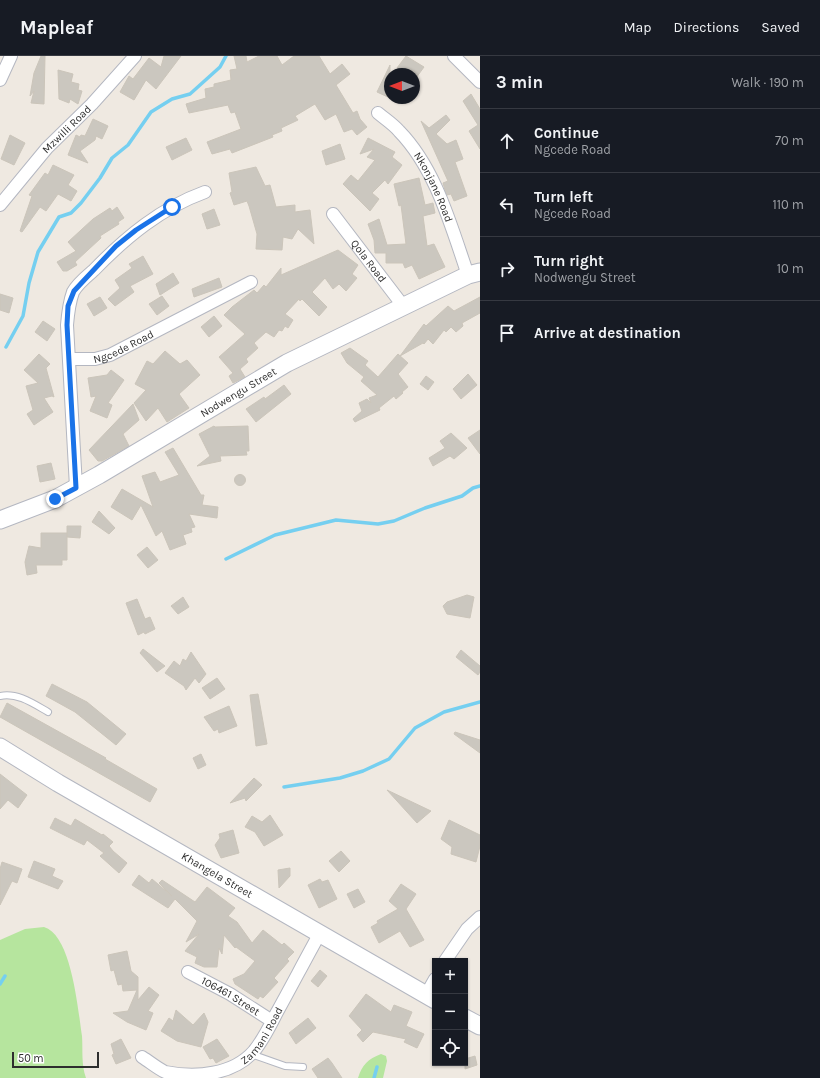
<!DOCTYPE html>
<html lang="en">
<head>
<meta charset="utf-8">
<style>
  :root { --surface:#171b24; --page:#242831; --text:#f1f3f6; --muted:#9ea1a6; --line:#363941 }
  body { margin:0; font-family:Karla,sans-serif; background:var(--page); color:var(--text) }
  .controls { position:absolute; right:12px; bottom:12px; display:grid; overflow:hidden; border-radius:0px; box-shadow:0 1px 3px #0004 }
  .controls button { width:36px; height:36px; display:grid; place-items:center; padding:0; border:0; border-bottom:1px solid var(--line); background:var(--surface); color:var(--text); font:20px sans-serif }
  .compass { position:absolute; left:384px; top:12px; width:36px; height:36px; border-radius:50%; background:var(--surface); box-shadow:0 1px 3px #0004; rotate:270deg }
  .scale { position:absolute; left:12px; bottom:10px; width:87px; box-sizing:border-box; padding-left:4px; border:2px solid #2e2e2e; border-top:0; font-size:11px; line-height:14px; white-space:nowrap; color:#2e2e2e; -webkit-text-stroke:3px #fff; paint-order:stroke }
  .stop { position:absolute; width:12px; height:12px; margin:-9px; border:3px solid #1a73e8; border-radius:50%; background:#fff }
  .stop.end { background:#1a73e8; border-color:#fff; box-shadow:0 1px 4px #0008 }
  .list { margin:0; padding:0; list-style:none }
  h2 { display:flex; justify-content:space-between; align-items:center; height:52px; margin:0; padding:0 16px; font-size:17px }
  h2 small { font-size:13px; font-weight:400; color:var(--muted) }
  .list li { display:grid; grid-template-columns:26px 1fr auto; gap:12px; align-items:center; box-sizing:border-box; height:64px; padding:0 16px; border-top:1px solid var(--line) }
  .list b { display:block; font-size:15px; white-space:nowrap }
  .list p { margin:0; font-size:13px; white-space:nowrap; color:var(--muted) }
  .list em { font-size:13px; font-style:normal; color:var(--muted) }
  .icon { flex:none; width:22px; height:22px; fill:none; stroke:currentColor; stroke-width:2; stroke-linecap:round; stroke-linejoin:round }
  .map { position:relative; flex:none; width:480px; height:1022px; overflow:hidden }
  header { display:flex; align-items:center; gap:24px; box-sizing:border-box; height:56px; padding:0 20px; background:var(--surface); border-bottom:1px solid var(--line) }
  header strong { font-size:19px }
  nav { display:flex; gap:22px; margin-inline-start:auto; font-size:14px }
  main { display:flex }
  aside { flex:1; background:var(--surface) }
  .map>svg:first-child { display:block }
  .green { fill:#b6e59e }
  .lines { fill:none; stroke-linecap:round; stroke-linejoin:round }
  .stream { stroke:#75cff0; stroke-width:3.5 }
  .building { fill:#cbc7bf; stroke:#cbc5ba }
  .lane-casing { stroke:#b4b7c1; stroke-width:8 }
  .street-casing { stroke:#b4b7c1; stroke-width:14 }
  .secondary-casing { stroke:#b4b7c1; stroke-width:19 }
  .lane { stroke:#fff; stroke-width:6 }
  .street { stroke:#fff; stroke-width:12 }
  .secondary { stroke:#fff; stroke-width:17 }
  .route { stroke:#1a73e8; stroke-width:5 }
  .labels { text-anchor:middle; stroke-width:3; stroke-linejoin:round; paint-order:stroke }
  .street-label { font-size:11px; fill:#2e2e2e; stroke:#fff }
</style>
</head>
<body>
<header>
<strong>Mapleaf</strong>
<nav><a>Map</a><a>Directions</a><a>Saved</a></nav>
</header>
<main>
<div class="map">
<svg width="480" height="1022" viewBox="0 0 480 1022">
  <rect width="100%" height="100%" fill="#efe9e1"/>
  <!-- green -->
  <path class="green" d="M44 871C72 879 78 955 82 980 83 994 81 1008 86 1022H0V884L25 873Z
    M381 998 386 1000 387 1005 383 1022H358C362 1009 368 1003 381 998Z"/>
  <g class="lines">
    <!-- stream -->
    <path class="stream" d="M6 291 23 260 29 227 38 196 59 161 71 157 81 147 100 122 112 102 128 89 151 56 172 43 190 38 220 11 226 0
      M226 503 275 479 336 464 378 468 394 465 425 452 462 440 473 432 480 430
      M284 731 340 722 363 715 389 703 415 672 444 656 480 646
      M0 928 5 920
      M374 1022 377 1011"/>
  </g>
  <!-- building -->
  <path class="building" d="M41 0H45L44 48 31 47 34 35 30 40 34 17Z
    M164 0H181L156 33 146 24 134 44 120 36 129 20 133 23 149 2 161 11Z
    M234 0H246L247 6 259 0H277L282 9 294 0H319L330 18 342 8 350 18 336 29 353 57 357 55 360 63 367 71 357 79 352 73 344 76 336 58 325 64 315 48 295 60 298 64 281 72 282 75 272 79 273 81 232 97 230 93 212 98 207 86 241 73 235 56 231 57 228 49 189 57 186 48 206 42 205 33 214 31V28L231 24 230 14 237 13Z
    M406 0 424 11 416 22 414 18H406L397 12Z
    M390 9V42L377 36Z
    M58 14 73 18 71 26 79 28 78 34 82 35 78 48 70 43 69 47 59 43Z
    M471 38 480 53V93L469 75 478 69 463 45Z
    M446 59 450 64 436 78 447 88 456 84 463 103 455 106 467 140 454 145 451 138 447 139 445 134 443 127 448 125 421 65 429 72Z
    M93 63 108 70 102 83 96 80 95 84 80 95 88 107 68 99 76 79 80 81 81 79 85 80Z
    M10 79 25 87 14 109 1 103Z
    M186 82 192 94 172 104 166 91Z
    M368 82 395 96 392 101 402 109 388 128 385 124 372 137 379 143 370 155 343 128 351 119 358 125 375 104 367 101 374 93 360 98Z
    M340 88 345 103 326 109 322 95Z
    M53 109 74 119 68 129 77 135 71 145 58 138 46 155 40 151 22 176 20 175 32 140 29 139 45 117 48 119Z
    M256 111 265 130 270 129 276 151 295 149V156L310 154 314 188 298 173 292 183 283 181 282 194 256 193 257 178 249 150 247 145 234 149 230 137 232 136 229 117Z
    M419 122 425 149 433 147 435 157 423 160 427 190 434 188 445 211 419 223 412 209 405 212 403 207H386V197H375L374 184 368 168 379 163 387 189 406 188 401 149 399 150 394 128Z
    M117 151 124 162 118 166 119 168 100 180 101 182 75 206 77 209 67 215H63L57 206 76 195 68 186 93 163 110 152 112 155Z
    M214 153 220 169 207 173 202 158Z
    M338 194 358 209 352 218 357 222 346 235 339 228 333 233 325 222 312 236 327 251 319 260 302 243 300 245 299 243 285 258 293 264 288 272 285 270 282 275 279 274 274 281 266 276 254 287 258 292 246 303 248 306 240 313 245 321 233 327 229 320 233 317 219 301 245 278 224 259 232 251 254 234 257 237 264 229 266 231 281 212V219Z
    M143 200 153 218 130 230 134 236 115 250 108 243 120 232 115 224 132 212 129 208Z
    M173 217 179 227 160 239 156 228Z
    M219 222 222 231 194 241 192 233Z
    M0 238 13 242 9 257 0 254Z
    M162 240 169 250 157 259 149 248Z
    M100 241 107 252 94 260 87 248Z
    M480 241V257L462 267 463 270 456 276 451 271 446 276 444 274 433 288 428 283 424 288 423 287 400 300 424 268 426 270 448 250 454 255Z
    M214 260 222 270 209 281 201 271Z
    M43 265 55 273 47 285 35 276Z
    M350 292 368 305 365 309 378 321 398 298 408 307 398 318 408 331 402 336 403 337 396 343 394 340 379 352 380 354 355 366 353 363 362 355 359 347 367 343 371 347 369 342 377 339 361 325 364 321 347 307 341 297Z
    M165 295 180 308 187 304 200 319 179 338 189 352 167 366 158 352 146 365 134 347 146 334 135 328 147 305 153 308Z
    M39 298 50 308 46 312 54 341 52 340 44 342 53 356 34 369 27 358 33 354 26 330 38 327 24 314Z
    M111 314 124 324 108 347 112 349 107 362 90 355 96 340 91 341 88 322 107 319Z
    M468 318 477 329 461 343 453 333Z
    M426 320 434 326 428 334 420 328Z
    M284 329 291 338 256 366 246 353 264 341 265 343Z
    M133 348 139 364 123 378 129 390 102 405H98L89 394Z
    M214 370 215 371 248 370 249 395H246L247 399 220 400 221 405 197 410 210 400 199 378Z
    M480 374V398L468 382Z
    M451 377 467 392 454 403 450 400 433 410 429 402 445 392 440 385Z
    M173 392 201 439H204L202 449 218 451 217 462 189 458 195 471 191 472 192 476 183 479 186 488 170 494 162 475 156 480 141 449 132 464 111 451 122 433 153 451 142 420 155 416 160 426 179 419 165 396Z
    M51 407 55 423 40 426 37 410Z
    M234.5 424a5.5 5.5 0 1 1 11 0a5.5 5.5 0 1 1-11 0Z
    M99 455 115 472 109 478 92 466Z
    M67 470H81L80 482 67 481Z
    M41 477H67V504H62V509H36L37 517 27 519 25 506 29 490 41 492Z
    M147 491 158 504 148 512 137 499Z
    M467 539 474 541 470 562 447 558 443 550 447 546Z
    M183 541 189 551 178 558 171 550Z
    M137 543 145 563 150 561 155 573 145 578 144 576 138 579 126 547Z
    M143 593 165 610 157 616 140 597Z
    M461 594 480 610V616L478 619 456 601Z
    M191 596 206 618 199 627 195 622 186 634 184 630 165 617 174 605 180 610 183 603 186 605Z
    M217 622 225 633 210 643 202 632Z
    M52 628 87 646 126 678 116 689 75 656 46 640Z
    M258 638 267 688 256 690 250 639Z
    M7 647 106 702 105 703 157 733 150 746 0 661Z
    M229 650 237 670 219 677 218 673 214 675 204 661Z
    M455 676 480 684V697L454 678Z
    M201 698 206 709 198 713 193 702Z
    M0 718 27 739 18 752 8 744 0 753Z
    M254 722 262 729 246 745 245 742 230 747Z
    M387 734 410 745 431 755 417 767Z
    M270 759 283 779 264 790 255 776 245 771 252 760 262 766Z
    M55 762 71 770 75 763 102 779 103 778 113 786 109 790 113 795 127 807 119 817 100 800 104 797 87 784 84 789 50 772Z
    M449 764 480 779V790L476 806 451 798 452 791 441 783Z
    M233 774 239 797 221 802 215 789 220 782 219 778Z
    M341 795 350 805 339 816 329 805Z
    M34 805 55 813 52 820 63 825 58 833 28 821Z
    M2 806 22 813 17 827 12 825 0 849V813Z
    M290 812V820L279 832 278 814Z
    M139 819 149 827 152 823 172 840 159 827 162 824 195 846 207 831 235 852 228 860 237 866 252 887 263 874 282 889 284 887 294 896 287 903 289 905 274 922 278 926 263 942 260 940 258 943 235 928 233 923 244 918 255 905 236 891 235 892 224 879 222 898 219 892 217 911H204L195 907 197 901 185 895 199 878 186 886 197 865 175 843 168 852 132 829Z
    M320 823 322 826 328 824 337 843 319 852 308 829Z
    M401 828 416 838 406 853 424 884 410 891 400 875 379 887 371 871 378 867 377 865 398 853 389 845Z
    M358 833 365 846 354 852 347 838Z
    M127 895 131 915 138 921V944L149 931 159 939 148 955 153 957 146 974 127 966 113 957 128 955 137 934 123 935 122 928 118 929 114 914 111 915 108 899Z
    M320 914 327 920 318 931 311 925Z
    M366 938 391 956 394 949 412 956 406 970 424 978 417 992 404 986 406 983 373 976 363 986 357 979 362 974 349 960Z
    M176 954 193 969 204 957 208 966 201 991 177 985 161 975 169 962 173 965Z
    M308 962 316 972 296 988 289 977Z
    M121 983 131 1002 116 1008 112 999 114 998 111 988Z
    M217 983 229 1000 216 1007 213 1002 210 1003 203 991Z
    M475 1000 477 1009 465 1013V1003Z
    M328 1002 332 1007 342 1022H318L312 1013Z"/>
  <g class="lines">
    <!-- lane casing -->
    <g class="lane-casing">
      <path id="lane" d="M0 640C17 636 34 648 48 656
        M251 998 285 1010 303 1011"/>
    </g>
    <!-- street casing -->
    <g class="street-casing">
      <g id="street">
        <path d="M454 0 480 26"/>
        <path d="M0 24 11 0"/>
        <path id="s1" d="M378 57C385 63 393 68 399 75 436 113 451 170 468 219"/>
        <path id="s2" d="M0 149 47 92 92 48 135 0"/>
        <path id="s3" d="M333 158 404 251"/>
        <path id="s4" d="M69 303H95L110 299 251 226"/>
        <path d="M76 431 67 269C68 257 69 247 73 236 77 228 87 220 94 214 126 181 161 152 205 136"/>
        <path d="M445 905 467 873 480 861"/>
        <path id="s5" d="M188 916 230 938 272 965"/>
        <path d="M426 939 435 923"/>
        <path id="s6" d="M142 1001C150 1006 157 1012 165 1016 196 1022 233 1019 254 995 263 984 270 970 276 958 291 931 305 904 320 877"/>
      </g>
    </g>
    <!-- secondary casing -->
    <g class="secondary-casing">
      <g id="secondary">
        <path id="s7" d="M0 464 55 443 99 419 287 307 468 219 480 216"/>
        <path id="s8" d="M0 691 58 727 435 944"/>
        <path d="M465 962 480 970"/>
      </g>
    </g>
    <!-- lane -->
    <use href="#lane" class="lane"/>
    <!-- street -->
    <use href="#street" class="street"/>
    <!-- secondary -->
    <use href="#secondary" class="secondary"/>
  </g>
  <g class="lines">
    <!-- route -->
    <path class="route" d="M55 443 76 432 67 269 68 250 74 235 116 190 136 174 172 151"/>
  </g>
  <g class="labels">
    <!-- street labels -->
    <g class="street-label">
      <text dy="4" stroke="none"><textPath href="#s2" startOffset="101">Mzwilli Road</textPath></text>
      <text dy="4" stroke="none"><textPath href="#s1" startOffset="94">Nkonjane Road</textPath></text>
      <text dy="4" stroke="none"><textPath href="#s3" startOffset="59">Qola Road</textPath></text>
      <text dy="4" stroke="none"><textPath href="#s4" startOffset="57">Ngcede Road</textPath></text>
      <text dy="4" stroke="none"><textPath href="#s7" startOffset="271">Nodwengu Street</textPath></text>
      <text dy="4" stroke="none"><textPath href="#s8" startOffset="252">Khangela Street</textPath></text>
      <text dy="4" stroke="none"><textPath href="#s5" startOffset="49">106461 Street</textPath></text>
      <text dy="4" stroke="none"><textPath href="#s6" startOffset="140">Zamani Road</textPath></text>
    </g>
  </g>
</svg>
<div class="controls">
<button>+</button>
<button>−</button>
<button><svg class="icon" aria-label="locate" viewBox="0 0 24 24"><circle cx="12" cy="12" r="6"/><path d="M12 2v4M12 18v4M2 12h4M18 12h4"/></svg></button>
</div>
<svg class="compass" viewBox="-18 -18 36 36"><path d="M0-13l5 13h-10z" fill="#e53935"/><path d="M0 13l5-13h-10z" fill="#9ea1a6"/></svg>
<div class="scale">50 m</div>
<div class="stop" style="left:172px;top:151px"></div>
<div class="stop end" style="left:55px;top:443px"></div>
</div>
<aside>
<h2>3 min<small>Walk · 190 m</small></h2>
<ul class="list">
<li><svg class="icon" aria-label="ahead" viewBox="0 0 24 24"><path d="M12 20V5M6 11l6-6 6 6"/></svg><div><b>Continue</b><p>Ngcede Road</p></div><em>70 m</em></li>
<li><svg class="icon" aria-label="left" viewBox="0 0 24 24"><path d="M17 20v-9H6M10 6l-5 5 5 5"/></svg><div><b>Turn left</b><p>Ngcede Road</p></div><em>110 m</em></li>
<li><svg class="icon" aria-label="right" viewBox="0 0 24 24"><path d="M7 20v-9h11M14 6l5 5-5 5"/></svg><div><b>Turn right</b><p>Nodwengu Street</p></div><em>10 m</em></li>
<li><svg class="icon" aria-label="arrive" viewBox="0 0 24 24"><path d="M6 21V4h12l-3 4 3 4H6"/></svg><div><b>Arrive at destination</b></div></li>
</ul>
</aside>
</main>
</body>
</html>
